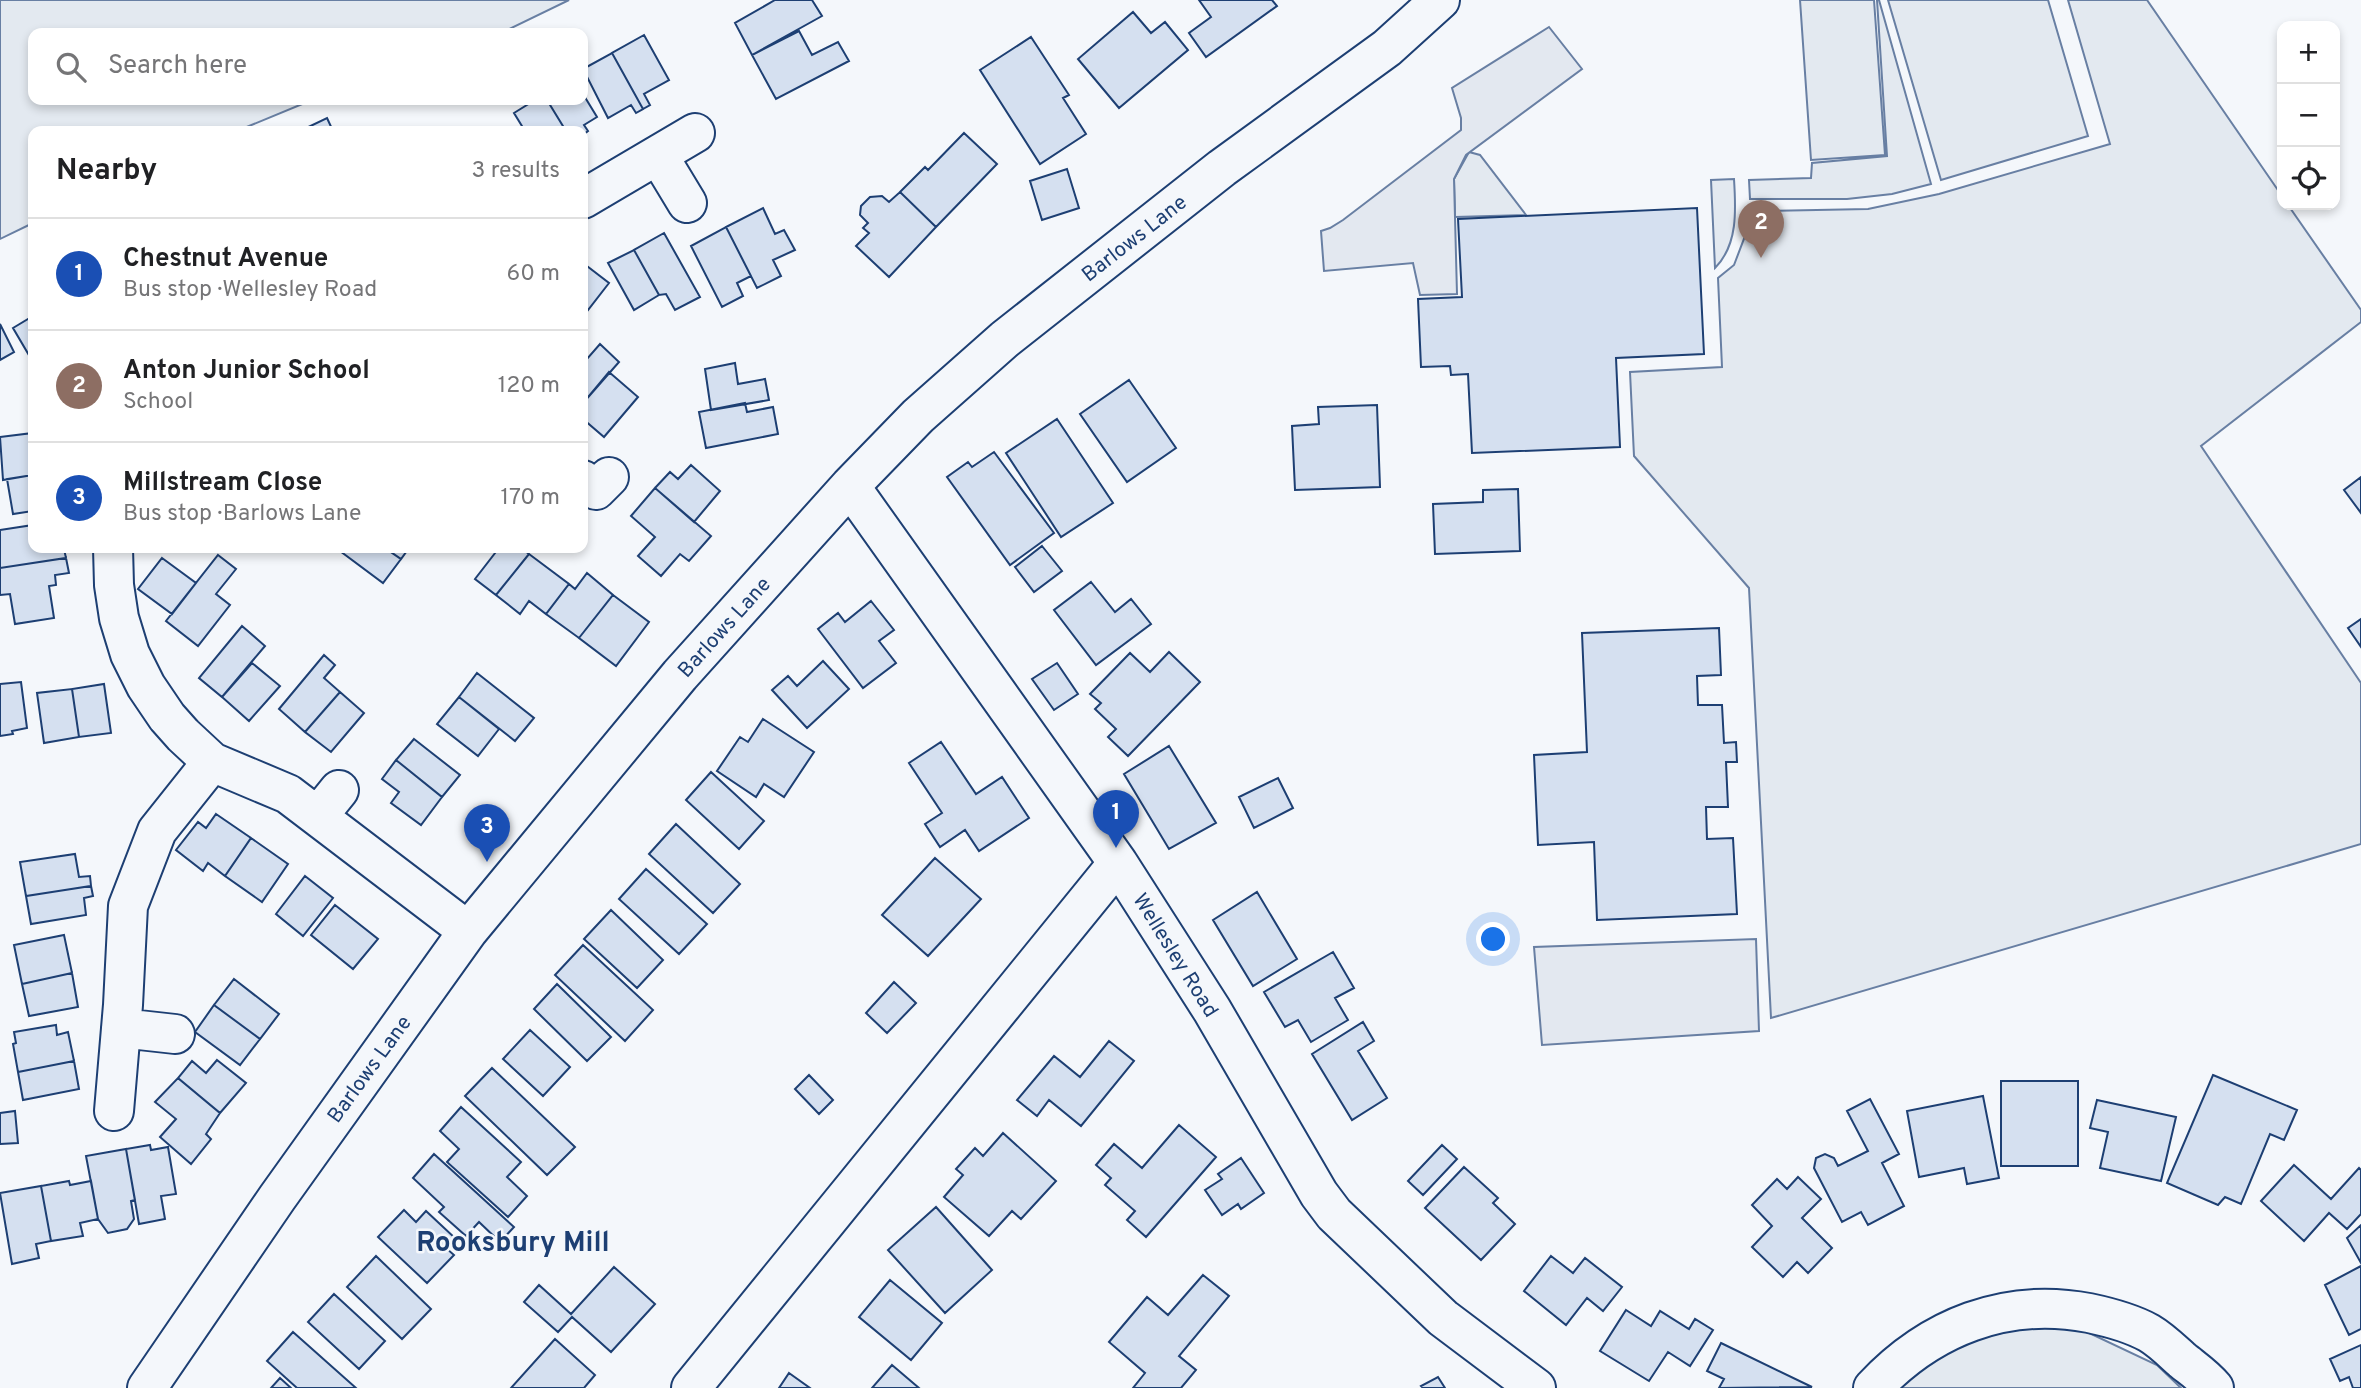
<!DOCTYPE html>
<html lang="en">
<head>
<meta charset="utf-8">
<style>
  :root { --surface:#fff; --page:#f2f2f2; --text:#202124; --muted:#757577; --line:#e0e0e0; --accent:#db2777 }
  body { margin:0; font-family:Overpass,sans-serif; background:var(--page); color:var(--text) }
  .controls { position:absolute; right:21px; top:21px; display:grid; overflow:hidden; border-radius:14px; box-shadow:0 4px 10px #0003 }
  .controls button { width:63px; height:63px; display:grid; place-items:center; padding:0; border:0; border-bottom:2px solid var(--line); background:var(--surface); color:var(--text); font:35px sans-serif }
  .you { position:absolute; left:1494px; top:940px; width:24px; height:24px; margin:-18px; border:5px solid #fff; border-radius:50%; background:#1a73e8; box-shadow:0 0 0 10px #1a73e833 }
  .badge { display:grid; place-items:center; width:46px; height:46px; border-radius:50%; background:var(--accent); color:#fff; font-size:23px; font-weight:700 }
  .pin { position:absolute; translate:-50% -58px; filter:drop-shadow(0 2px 4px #0008) }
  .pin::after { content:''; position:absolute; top:37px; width:24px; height:21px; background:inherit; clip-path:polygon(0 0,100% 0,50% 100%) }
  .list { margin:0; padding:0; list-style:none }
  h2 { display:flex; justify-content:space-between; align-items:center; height:91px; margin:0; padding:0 28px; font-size:30px }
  h2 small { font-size:23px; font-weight:400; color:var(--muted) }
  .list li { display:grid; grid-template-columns:46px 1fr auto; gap:21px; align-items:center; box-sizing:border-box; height:112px; padding:0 28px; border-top:2px solid var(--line) }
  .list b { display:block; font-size:26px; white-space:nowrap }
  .list p { margin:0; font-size:23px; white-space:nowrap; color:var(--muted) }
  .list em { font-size:23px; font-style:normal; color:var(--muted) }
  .icon { flex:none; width:38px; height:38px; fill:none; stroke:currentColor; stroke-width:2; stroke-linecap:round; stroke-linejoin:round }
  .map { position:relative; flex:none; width:2361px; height:1388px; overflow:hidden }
  .search { position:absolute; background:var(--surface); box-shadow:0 4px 10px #0003; left:28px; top:28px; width:560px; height:77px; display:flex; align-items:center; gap:18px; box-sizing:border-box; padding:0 24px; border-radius:14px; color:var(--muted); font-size:26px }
  .panel { position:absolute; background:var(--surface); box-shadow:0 4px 10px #0003; left:28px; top:126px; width:560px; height:427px; border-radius:14px }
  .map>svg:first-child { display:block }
  .green { fill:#e3e9f0; stroke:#687fa3; stroke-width:2 }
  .parking { fill:#e3e8f0; stroke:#687fa3; stroke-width:2 }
  .building { fill:#d5e0f0; stroke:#1d3f73; stroke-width:2 }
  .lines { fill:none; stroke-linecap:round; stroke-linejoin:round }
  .minor-casing { stroke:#1d3f73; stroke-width:42 }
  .minor { stroke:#f4f7fb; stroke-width:38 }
  .labels { text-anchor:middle; stroke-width:5; stroke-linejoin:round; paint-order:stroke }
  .street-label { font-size:21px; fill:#1d3f73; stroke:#f4f7fb }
  .district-label { font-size:28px; font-weight:bold; fill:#1d3f73; stroke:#f4f7fb }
</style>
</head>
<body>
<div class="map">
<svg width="2361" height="1388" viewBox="0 0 2361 1388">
  <rect width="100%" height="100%" fill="#f4f7fb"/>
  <!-- green -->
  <path class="green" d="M0 0H569L501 33H33V100H312L237 131H33V223L0 239Z
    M1800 0H1874L1885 155 1811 160Z
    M1877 0H1879L1931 184 1892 194 1847 199H1750L1749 180 1811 178 1812 163 1887 156Z
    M1888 0H2048L2088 136 1941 180Z
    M2068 0H2147L2282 196V205H2288L2361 310V322L2201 446 2361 683V844L1771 1018 1749 588 1634 456 1630 372 1722 367 1718 278 1734 265 1750 223 1768 211 1868 209 1939 194 2110 144Z
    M1469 152 1480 155 1526 215 1455 217 1454 179Z
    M1734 179C1736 210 1738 245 1715 268L1711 180Z
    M2032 1326 2085 1331 2157 1365 2181 1388H1894L1940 1355 1984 1337Z"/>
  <!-- parking -->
  <path class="parking" d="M1549 27 1582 69 1466 155 1454 179 1457 294 1420 295 1413 263 1324 271 1321 231 1330 228 1343 220 1461 130V118L1452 88Z
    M1756 939 1759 1031 1542 1045 1534 947Z"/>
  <!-- building -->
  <path class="building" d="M775 0H812L822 16 752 55 735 23Z
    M1199 0H1272L1277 6 1206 57 1189 33 1211 17Z
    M1133 12 1151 33 1165 22 1188 50 1119 108 1078 59Z
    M799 31 812 55 838 42 849 61 776 99 752 55Z
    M644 35 669 80 644 94 650 105 643 109 612 53Z
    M1031 37 1069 95 1063 98 1086 134 1040 164 980 70Z
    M612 53 643 109 636 113 631 105 608 118 583 69Z
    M583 94 597 117 584 125 588 131 583 135V131H566L547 100H583Z
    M535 100H547L566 131H525L514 113Z
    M327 118 333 131H300Z
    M964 133 997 164 936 227 900 192 925 167 928 170Z
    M1067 169 1079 208 1042 220 1030 181Z
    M900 192 936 227 889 277 856 246 869 233 863 228 868 223 860 215 861 206 870 197 882 196 889 202Z
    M763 208 775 234 784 230 795 250 773 260 781 276 757 288 726 227Z
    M1697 208 1704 354 1616 358 1620 447 1472 453 1468 374 1451 375 1450 366 1421 367 1418 299 1462 297 1458 219Z
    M726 227 751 276 737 283 743 296 722 307 691 246Z
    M664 233 700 297 675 310 666 294 659 295 634 250Z
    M634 250 659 295 634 310 608 263Z
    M583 263 609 283 588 310 583 306Z
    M33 316V362L13 328Z
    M0 324 14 352 0 360Z
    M600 344 619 362 583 403V356L587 359Z
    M735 363 738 384 765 379 769 400 711 410 705 369Z
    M609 372 638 397 604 437 583 419V403Z
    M1129 380 1176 448 1127 482 1080 414Z
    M745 403 747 412 773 407 778 434 706 448 699 412Z
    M1377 405 1380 487 1295 490 1292 426 1319 424 1318 407Z
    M1057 419 1113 503 1061 537 1006 453Z
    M33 433V475L3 480 0 437Z
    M994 452 1054 533 1010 565 947 477 968 462 972 467Z
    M691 465 720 491 694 522 655 488 670 472 678 479Z
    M33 475V511L13 514 7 479Z
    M2361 477V513L2344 490Z
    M655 488 711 536 689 561 680 554 661 576 638 556 655 537 631 516Z
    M1518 489 1520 551 1435 554 1433 504 1483 502V490Z
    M33 525V548H49L50 551 64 549 66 558 0 568V530Z
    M1042 546 1062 571 1034 592 1015 567Z
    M342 548H385L401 559 383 583 340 551Z
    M385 548H409L401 559Z
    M499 548H521L529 554 496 595 475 579Z
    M529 554 569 584 546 614 529 601 520 614 496 595Z
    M218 555 236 569 216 594 230 605 198 646 166 621Z
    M66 558 69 573 55 575 56 585 49 586 54 618 15 624 10 594 0 595V568Z
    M162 558 196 583 172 614 138 589Z
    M587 573 613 595 579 638 546 614 569 584 575 589Z
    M1091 582 1115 612 1131 599 1151 624 1096 665 1054 610Z
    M613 595 649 622 616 666 579 638Z
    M871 601 894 630 879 641 896 663 863 688 818 629 838 613 845 622Z
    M2361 619V647L2348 628Z
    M242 626 265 646 222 697 199 678Z
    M1719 628 1721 675 1697 676 1698 705H1722L1724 743 1736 742 1737 762H1726L1728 807H1706L1707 839 1733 838 1737 914 1597 920 1594 842 1538 845 1534 755 1587 752 1582 633Z
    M1169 652 1200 682 1128 756 1108 737 1116 729 1095 709 1101 703 1090 694 1130 653 1150 672Z
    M324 655 335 665 324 678 340 692 305 732 279 709Z
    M823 661 849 689 807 728 772 690 788 676 797 686Z
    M252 663 280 686 249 721 222 697Z
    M1057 663 1078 694 1054 710 1032 679Z
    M477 673 534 718 515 741 459 697Z
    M21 682 27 728 12 731 13 734 0 736V684Z
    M104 684 111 733 79 737 72 689Z
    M72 689 79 737 44 743 37 693Z
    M340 692 364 713 331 752 305 732Z
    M459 697 499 729 478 756 437 724Z
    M763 719 814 752 784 797 764 784 756 797 717 771 740 737 748 742Z
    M414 739 460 775 442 797 396 760Z
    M941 742 976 794 1002 777 1029 818 979 851 965 830 940 847 925 824 942 813 909 763Z
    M1169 746 1216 823 1169 849 1124 774Z
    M396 760 442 797 421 825 391 803 399 792 382 779Z
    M711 772 764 821 739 849 686 800Z
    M1278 778 1293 808 1254 828 1239 797Z
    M216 814 251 838 225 876 208 863 203 871 176 850 198 822 206 828Z
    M676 824 740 884 713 913 649 854Z
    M251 838 288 864 262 902 225 876Z
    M75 854 79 877 90 876 91 886 26 896 20 862Z
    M935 858 981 899 928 956 882 915Z
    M646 869 707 924 679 954 619 899Z
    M305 876 333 898 303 936 276 914Z
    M91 886 93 896 84 898 86 915 31 924 26 896Z
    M1257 892 1297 959 1253 986 1213 920Z
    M335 905 378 939 353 969 311 935Z
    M611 910 663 960 637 988 584 939Z
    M64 935 72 973 22 984 14 945Z
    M583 945 653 1010 625 1041 555 975Z
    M1333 952 1354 988 1335 998 1348 1020 1311 1042 1298 1020 1285 1027 1264 992Z
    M72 973 78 1007 29 1016 22 984Z
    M234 979 279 1014 260 1039 214 1005Z
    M894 982 916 1003 887 1033 866 1013Z
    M557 984 611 1037 587 1061 534 1009Z
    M214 1005 260 1039 240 1065 195 1032Z
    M1363 1022 1374 1041 1358 1051 1387 1098 1352 1120 1312 1054Z
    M56 1025 57 1035 68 1032 74 1061 18 1072 13 1044 16 1043 14 1032Z
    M530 1030 570 1067 543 1096 503 1059Z
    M1109 1041 1134 1061 1081 1126 1049 1100 1037 1116 1017 1100 1054 1056 1080 1077Z
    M217 1060 246 1083 220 1113 178 1078 192 1061 206 1073Z
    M74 1061 79 1089 23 1100 18 1072Z
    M492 1068 575 1147 547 1175 465 1096Z
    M809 1075 833 1100 819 1114 795 1089Z
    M2213 1075 2297 1110 2284 1140 2270 1134 2241 1204 2225 1197 2218 1205 2167 1183Z
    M178 1078 220 1113 206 1134 211 1139 191 1164 160 1137 176 1119 155 1102Z
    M2001 1081H2078V1166H2001Z
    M1983 1096 1999 1178 1967 1184 1964 1168 1919 1177 1907 1111Z
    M1870 1099 1899 1154 1882 1163 1904 1206 1868 1225 1861 1212 1842 1222 1814 1168 1816 1158 1825 1154 1834 1158 1838 1166 1868 1151 1847 1111Z
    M2097 1100 2176 1117 2161 1181 2100 1168 2108 1132 2090 1128Z
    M461 1107 521 1162 507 1177 527 1196 508 1217 447 1162 459 1149 440 1131Z
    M15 1111 18 1143 0 1144V1113Z
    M1179 1125 1216 1157 1146 1237 1127 1220 1135 1211 1105 1185 1111 1178 1096 1165 1114 1144 1142 1168Z
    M1003 1133 1056 1181 1021 1219 1012 1211 989 1236 944 1197 963 1175 956 1169 975 1148 983 1156Z
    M150 1145 151 1150 168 1147 176 1194 161 1196 165 1219 139 1224 126 1149Z
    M1442 1145 1457 1159 1423 1195 1408 1181Z
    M126 1149 135 1200 131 1201 134 1219 127 1229 108 1233 98 1219 86 1156Z
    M434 1154 514 1227 500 1242 479 1222 466 1236 439 1212 444 1207 413 1178Z
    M1241 1158 1264 1193 1241 1209 1238 1204 1222 1215 1205 1190 1222 1179 1218 1174Z
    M2294 1165 2331 1199 2359 1168 2361 1170V1214L2347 1229 2329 1213 2304 1241 2261 1201Z
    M1464 1167 1498 1198 1493 1203 1515 1224 1481 1260 1425 1208Z
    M1798 1177 1821 1199 1802 1218 1832 1248 1808 1273 1797 1262 1783 1277 1752 1247 1772 1226 1752 1205 1777 1179 1787 1189Z
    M69 1181 70 1185 91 1181 98 1219 80 1223 83 1236 51 1241 41 1186Z
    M41 1186 51 1241 36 1244 39 1258 12 1264 0 1193Z
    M936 1207 992 1270 945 1313 888 1250Z
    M404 1210 416 1222 426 1211 456 1239 447 1249 454 1255 427 1283 378 1237Z
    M2361 1225V1263L2347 1238Z
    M376 1256 431 1309 402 1339 347 1287Z
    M1551 1256 1573 1273 1585 1258 1622 1287 1603 1311 1587 1298 1566 1325 1524 1291Z
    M2361 1266V1329L2349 1335 2325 1285Z
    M614 1267 655 1304 611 1352 572 1317 558 1332 524 1302 539 1285 571 1314Z
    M1203 1275 1229 1296 1179 1356 1196 1370 1181 1388H1133L1145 1373 1109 1342 1147 1297 1168 1315Z
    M890 1280 942 1323 911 1360 859 1317Z
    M334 1294 385 1341 359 1369 308 1322Z
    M1626 1310 1651 1326 1660 1311 1689 1329 1695 1319 1713 1330 1690 1366 1668 1352 1649 1381 1600 1351Z
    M293 1332 356 1388H297L267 1361Z
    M555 1339 595 1375 584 1388H511Z
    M1721 1343 1812 1387 1719 1388 1724 1379 1707 1371Z
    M2361 1345V1388H2353L2349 1377 2340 1381 2330 1359Z
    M892 1365 919 1388H872Z
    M789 1373 810 1388H779Z
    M1438 1377 1445 1388H1423L1421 1386Z
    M280 1378 291 1388H271Z"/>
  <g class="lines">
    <!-- minor casing -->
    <g class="minor-casing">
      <path id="minor" d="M658 155 687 203
        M583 199 695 133
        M583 480 596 490 609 477
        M850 486 1118 863 1212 1010 1319 1194 1334 1214 1443 1318 1536 1388
        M113 548 114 585 119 618 130 654 146 686 167 717 183 735 212 762 288 794 468 931
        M318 816 339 790
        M121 1028 175 1034
        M114 1111 123 1005 128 906 157 831 212 762
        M147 1388 277 1198 468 931 680 675 850 486 918 416 1005 339 1222 168 1387 48 1440 0
        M691 1388 1118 863
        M1873 1388C1930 1327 2006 1297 2089 1313 2108 1317 2131 1323 2149 1333 2161 1340 2172 1351 2182 1360 2193 1369 2205 1377 2214 1388"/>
    </g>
    <!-- minor -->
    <use href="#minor" class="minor"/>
  </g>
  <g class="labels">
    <!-- street labels -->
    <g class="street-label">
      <text transform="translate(1134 238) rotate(-38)" y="7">Barlows Lane</text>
      <text transform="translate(724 627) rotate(-48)" y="7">Barlows Lane</text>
      <text transform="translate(1176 955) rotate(58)" y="7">Wellesley Road</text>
      <text transform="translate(369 1069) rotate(-54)" y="7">Barlows Lane</text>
    </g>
    <!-- district labels -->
    <g class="district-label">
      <text x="513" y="1251">Rooksbury Mill</text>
    </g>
  </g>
</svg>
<div class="controls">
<button>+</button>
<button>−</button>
<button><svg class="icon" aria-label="locate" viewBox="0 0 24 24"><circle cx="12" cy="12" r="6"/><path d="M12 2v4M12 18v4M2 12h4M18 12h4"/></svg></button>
</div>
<div class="you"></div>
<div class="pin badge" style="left:1116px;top:848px;background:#1a4fb4">1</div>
<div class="pin badge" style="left:1761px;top:258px;background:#8d6e63">2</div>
<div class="pin badge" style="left:487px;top:862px;background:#1a4fb4">3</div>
<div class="search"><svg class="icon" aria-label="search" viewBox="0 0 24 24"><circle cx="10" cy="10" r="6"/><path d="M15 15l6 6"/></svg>Search here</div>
<section class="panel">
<h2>Nearby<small>3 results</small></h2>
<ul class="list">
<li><span class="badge" style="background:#1a4fb4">1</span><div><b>Chestnut Avenue</b><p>Bus stop · Wellesley Road</p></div><em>60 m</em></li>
<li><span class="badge" style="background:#8d6e63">2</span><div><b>Anton Junior School</b><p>School</p></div><em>120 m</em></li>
<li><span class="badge" style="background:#1a4fb4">3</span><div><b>Millstream Close</b><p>Bus stop · Barlows Lane</p></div><em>170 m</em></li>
</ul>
</section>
</div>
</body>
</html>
